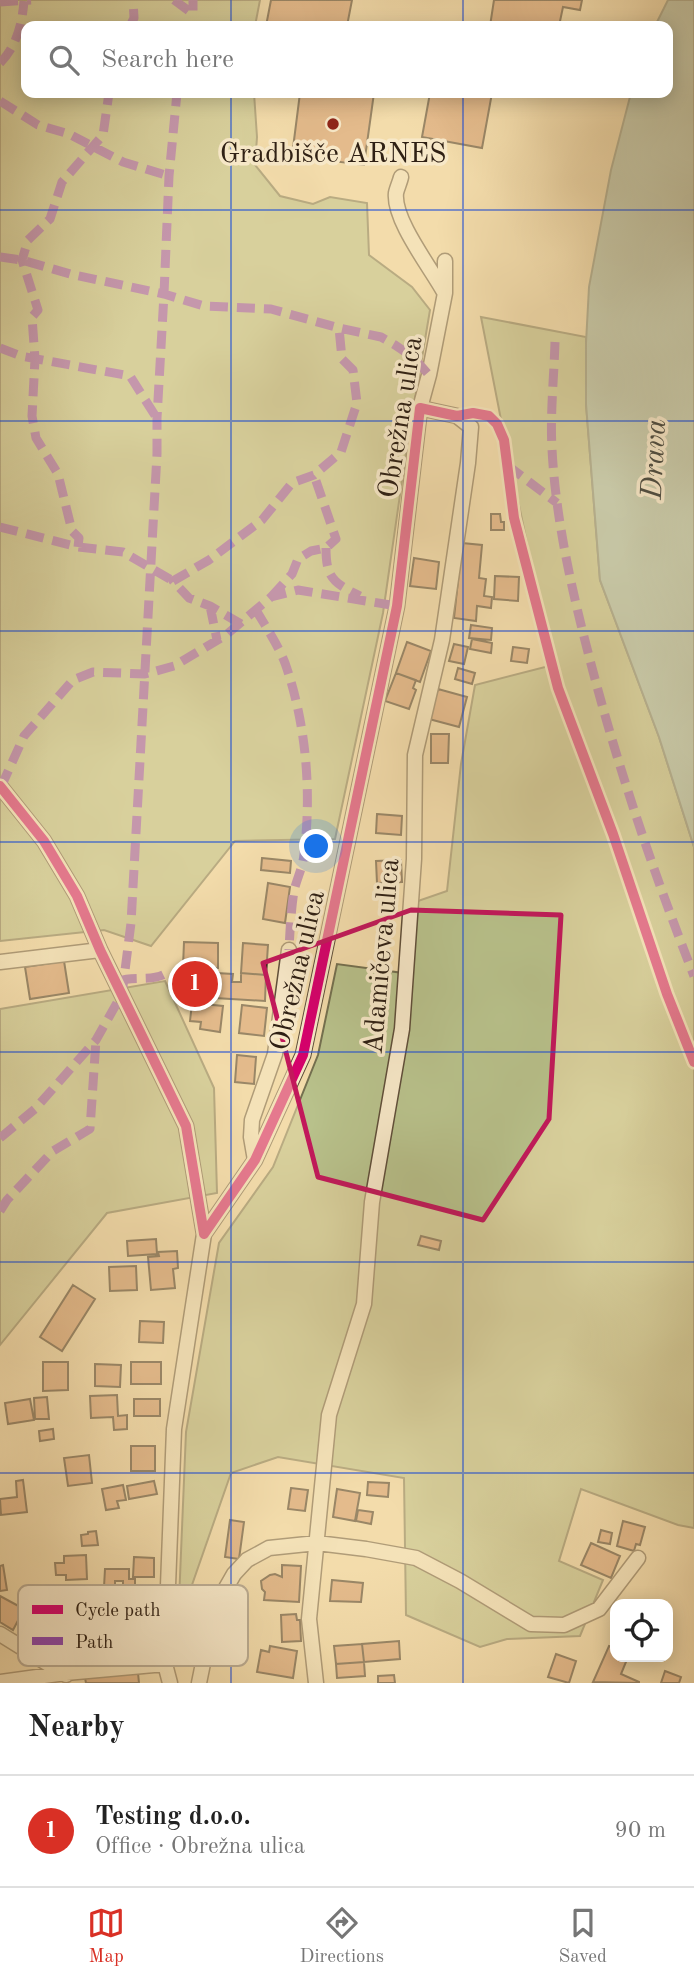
<!DOCTYPE html>
<html lang="en">
<head>
<meta charset="utf-8">
<style>
  :root { --surface:#fff; --page:#f2f2f2; --text:#222; --muted:#767676; --line:#e0e0e0; --accent:#d93025 }
  body { margin:0; font-family:"Old Standard TT",serif; background:var(--page); color:var(--text) }
  .controls { position:absolute; right:21px; bottom:21px; display:grid; overflow:hidden; border-radius:14px; box-shadow:0 4px 18px #0003 }
  .controls button { width:63px; height:63px; display:grid; place-items:center; padding:0; border:0; border-bottom:2px solid var(--line); background:var(--surface); color:var(--text); font:35px sans-serif }
  .you { position:absolute; left:317px; top:847px; width:24px; height:24px; margin:-18px; border:5px solid #fff; border-radius:50%; background:#1a73e8; box-shadow:0 0 0 10px #1a73e833 }
  .badge { display:grid; place-items:center; width:46px; height:46px; border-radius:50%; background:var(--accent); color:#fff; font-size:23px; font-weight:700 }
  .pin { position:absolute; translate:-50% -50%; border:4px solid #fff; box-shadow:0 2px 7px #0006 }
  .list { margin:0; padding:0; list-style:none }
  h2 { display:flex; justify-content:space-between; align-items:center; height:91px; margin:0; padding:0 28px; font-size:30px }
  h2 small { font-size:23px; font-weight:400; color:var(--muted) }
  .list li { display:grid; grid-template-columns:46px 1fr auto; gap:21px; align-items:center; box-sizing:border-box; height:112px; padding:0 28px; border-top:2px solid var(--line) }
  .list b { display:block; font-size:26px; white-space:nowrap }
  .list p { margin:0; font-size:23px; white-space:nowrap; color:var(--muted) }
  .list em { font-size:23px; font-style:normal; color:var(--muted) }
  .icon { flex:none; width:38px; height:38px; fill:none; stroke:currentColor; stroke-width:2; stroke-linecap:round; stroke-linejoin:round }
  .map { position:relative; flex:none; width:694px; height:1683px; overflow:hidden }
  .search { position:absolute; background:var(--surface); box-shadow:0 4px 18px #0003; left:21px; right:21px; top:21px; height:77px; display:flex; align-items:center; gap:18px; box-sizing:border-box; padding:0 24px; border-radius:14px; color:var(--muted); font-size:26px }
  .sheet { height:203px; background:var(--surface) }
  nav { display:flex; justify-content:space-around; align-items:center; box-sizing:border-box; height:98px; border-top:2px solid var(--line); background:var(--surface); font-size:19px; color:var(--muted) }
  nav a { display:grid; justify-items:center; gap:4px }
  nav .on { color:var(--accent) }
  .map>svg:first-child { display:block }
  .green { fill:#b8c18b; stroke:#747050; stroke-width:2 }
  .water { fill:#9bbbad; stroke:#707d70; stroke-width:2 }
  .building { fill:#d29267; stroke:#2f2014; stroke-width:2 }
  .lines { fill:none; stroke-linecap:round; stroke-linejoin:round }
  .minor-casing { stroke:#604f3a; stroke-width:17 }
  .minor { stroke:#f7e8c8; stroke-width:14 }
  .quiet { stroke:#8e44ad; stroke-width:9; stroke-dasharray:18 9; stroke-linecap:butt }
  .cycleway-casing { stroke:#f7e8c8; stroke-width:15 }
  .cycleway { stroke:#d6006c; stroke-width:10 }
  .marked { fill:none; stroke:#c2185b; stroke-width:5; stroke-linejoin:round }
  .grid { fill:none; stroke:#1d4ed8; stroke-width:2; stroke-opacity:0.55 }
  .poi-dot { fill:#8f2418; stroke:#f7e8c8; stroke-width:2.5 }
  .labels { text-anchor:middle; stroke-width:7; stroke-linejoin:round; paint-order:stroke }
  .poi-label { font-size:28px; fill:#2f2014; stroke:#f7e8c8 }
  .street-label { font-size:28px; fill:#2f2014; stroke:#f7e8c8 }
  .water-label { font-size:30px; font-style:italic; fill:#4f4e42; stroke:#f7e8c8 }
  .key { fill:#f7e8c8; stroke:#bbac92; stroke-width:2 }
  .key-label { font-size:19px; fill:#2f2014 }
</style>
</head>
<body>
<div class="map">
<svg width="694" height="1683" viewBox="0 0 694 1683">
  <rect width="100%" height="100%" fill="#f3dcab"/>
  <filter id="stains"><feTurbulence type="fractalNoise" baseFrequency=".00286" numOctaves="4"/><feColorMatrix values="0 0 0 0 .2 0 0 0 0 .09 0 0 0 0 .02 0 0 0 .5 -.17"/></filter>
  <radialGradient id="worn" r=".72"><stop offset=".6" stop-color="#630" stop-opacity="0"/><stop offset="1" stop-color="#630" stop-opacity=".3"/></radialGradient>
  <!-- green -->
  <path class="green" d="M0 0H260L255 26H26V93H254L257 137 255 165 280 196 313 204 330 197 367 203 369 255 412 287 430 310 406 453 383 613 335 839 235 841 151 946 104 930 0 941Z
    M481 317 586 337V404L600 580 659 737 694 847V1528L678 1525 581 1489 559 1561 603 1580 580 1636 507 1639 480 1647 406 1615 404 1478 278 1457 231 1473 178 1625 186 1432 219 1243 273 1167 318 1055 337 964 411 974 418 901 447 891 461 764 475 685 553 665 504 435Z
    M165 981 214 1088 217 1193 107 1213 0 1345V1009Z"/>
  <!-- water -->
  <path class="water" d="M668 0H694V847L659 737 600 580 586 404V343L589 287 611 170 631 93H668V26H655Z"/>
  <!-- building -->
  <path class="building" d="M271 0H352L347 26H266Z
    M494 0H582L580 10 563 7 559 26H490Z
    M300 93H374L364 165 292 156Z
    M430 93H492L482 148 422 137Z
    M491 514H500L501 522H504V530H491Z
    M462 543 482 545 479 578 486 579 484 596 492 597 491 608 477 606 476 621 454 618Z
    M414 558 439 562 436 589 410 586Z
    M495 576 519 577 518 601 494 599Z
    M471 625 492 628 491 640 469 638Z
    M472 639 492 643 491 653 470 649Z
    M407 642 431 651 420 682 396 673Z
    M454 644 468 647 464 664 449 661Z
    M513 647 529 649 527 663 511 661Z
    M458 668 475 673 472 684 455 679Z
    M396 673 416 680 413 688 416 690 409 709 385 701Z
    M438 689 467 697 459 727 429 719Z
    M431 734H449L448 763H431Z
    M377 814 402 816 401 835 376 833Z
    M262 858 291 861 290 873 261 870Z
    M401 860 402 882 377 883 376 861Z
    M268 883 290 887 285 923 263 919Z
    M184 942 218 943V968L183 967Z
    M243 943 268 945 266 975 241 973Z
    M64 961 69 993 30 999 25 967Z
    M183 971 209 973 208 998 182 996Z
    M216 973 233 974 232 982H241V973L266 975 265 1001 215 998Z
    M192 1003 223 1006 220 1032 200 1029 201 1022 190 1021Z
    M242 1005 267 1008 264 1036 239 1033Z
    M237 1055 256 1057 254 1084 235 1082Z
    M421 1236 441 1241 439 1250 418 1245Z
    M156 1239 157 1254 128 1256 127 1241Z
    M177 1251 178 1268 173 1269 175 1288 151 1290 148 1257 159 1256 158 1252Z
    M136 1266 137 1290 110 1291 109 1267Z
    M73 1285 95 1299 62 1351 40 1337Z
    M140 1321 164 1322 163 1343 139 1342Z
    M43 1362H68V1390L43 1391Z
    M131 1362H161V1384H131Z
    M95 1364 121 1365 120 1387 95 1386Z
    M117 1395 118 1416 127 1415V1429L114 1430 113 1417 91 1418 90 1396Z
    M47 1397 49 1419H35L34 1398Z
    M30 1399 34 1420 8 1424 5 1403Z
    M134 1399H160V1416H134Z
    M53 1429 54 1439 40 1441 39 1431Z
    M131 1446H155V1471H131Z
    M89 1455 92 1483 68 1486 64 1458Z
    M23 1480 27 1512 1 1515 0 1499 17 1497 16 1481Z
    M154 1481 157 1494 129 1499 127 1486Z
    M368 1482 389 1483 388 1497 367 1495Z
    M123 1485 126 1500 117 1501 119 1508 106 1510 102 1489Z
    M291 1488 308 1490 305 1511 288 1509Z
    M337 1489 360 1493 355 1521 333 1517Z
    M358 1510 373 1512 371 1524 356 1521Z
    M230 1520 244 1522 239 1559 225 1557Z
    M623 1521 645 1527 640 1545 636 1544 634 1551 617 1546Z
    M601 1530 612 1533 610 1544 598 1542Z
    M96 1531 98 1545 82 1546 81 1535 88 1534V1532Z
    M591 1543 620 1556 611 1578 581 1565Z
    M86 1555 87 1579 66 1580V1575H56L55 1563H64V1556Z
    M134 1557 154 1558V1577H133Z
    M3 1565 7 1590 0 1591V1566Z
    M282 1565 301 1566 299 1602 264 1600 265 1592 262 1589 261 1581 270 1575 275 1574 282 1577Z
    M105 1569H129V1579H135V1588H123V1581H115V1587H104Z
    M332 1580 363 1583 361 1602 330 1601Z
    M0 1596 24 1609 13 1630 0 1622Z
    M296 1614 297 1620H300L301 1641 282 1642 281 1615Z
    M399 1641 400 1659 364 1662 362 1644Z
    M362 1644 364 1662 336 1664 334 1646Z
    M270 1646 297 1651 293 1678 257 1672 261 1650 269 1652Z
    M609 1646 615 1649V1657H628L621 1674 639 1682V1683L593 1682Z
    M556 1654 576 1661 569 1683 548 1677Z
    M364 1662 365 1676 337 1678 336 1664Z
    M665 1671 681 1677 679 1683H661Z
    M138 1673 139 1683H86L85 1678Z
    M394 1675 395 1683H378V1676Z"/>
  <g class="lines">
    <!-- minor casing -->
    <g class="minor-casing">
      <path id="minor" d="M401 177C400 182 397 188 396 193 393 220 431 268 444 292
        M0 786 44 841 77 896 100 950 186 1126 204 1234 174 1429 165 1664 170 1683
        M0 962 100 950
        M255 1160 251 1137 252 1120 275 1054 289 950
        M204 1234 255 1160 303 1055 397 606 420 408 429 375 445 293V261
        M0 1634 66 1675
        M0 1682 66 1673 165 1664
        M199 1683 209 1634 222 1595 234 1574 247 1560 269 1548 317 1543 366 1549 416 1558 460 1581 531 1624 564 1625 599 1609 638 1558
        M316 1683 309 1619 329 1415 364 1304 372 1202 402 1029 414 859 415 755 442 640 468 463 471 427 457 416 420 408"/>
    </g>
    <!-- minor -->
    <use href="#minor" class="minor"/>
    <!-- quiet -->
    <path class="quiet" d="M174 0 193 14V0
      M0 2 31 0
      M130 26 134 18 133 0
      M0 63C17 46 22 24 24 1
      M0 101 38 125 69 134 123 162 169 176
      M0 257 22 260 70 274 164 294 204 306 271 309 339 328 381 337 395 345 414 358 429 375
      M555 342C554 377 550 414 552 449 556 526 575 604 595 679 622 780 656 879 694 976
      M0 348 21 356 130 376 156 417
      M507 465 557 503
      M0 527 78 547 123 552 173 581
      M78 547 79 538 72 531 58 474 36 438 32 416 35 359 32 317 38 310 22 260 28 240 50 219 62 182 103 135 109 93
      M326 548C326 579 334 583 360 596
      M271 597 292 574 298 559 311 551 326 548 336 539 314 475
      M210 606 217 640
      M256 610C266 627 278 645 285 663 306 723 312 791 304 854 303 867 297 878 294 891 291 910 290 930 289 950
      M241 624 210 606 189 598 173 581 209 560 262 520 292 483 314 475 341 452 357 403 353 370 342 359 339 328
      M1 787 24 736 73 680 93 672 145 674 174 666 226 635 271 597 298 590 397 606
      M119 981C135 975 155 983 169 971
      M0 1138 35 1109 96 1040 122 994 131 923 157 454V418L164 294 169 176 177 93
      M0 1211 7 1200 53 1151 90 1129 96 1040"/>
    <!-- cycleway casing -->
    <g class="cycleway-casing">
      <path id="cycleway" d="M0 786 44 841 77 896 100 950 186 1126 204 1234
        M204 1234 255 1160 303 1055 397 606 420 408 457 416 473 413 489 416 497 424 504 440 514 518 558 688 613 834 667 994 694 1062"/>
    </g>
    <!-- cycleway -->
    <use href="#cycleway" class="cycleway"/>
  </g>
  <!-- marked area -->
  <path d="M0 0H694V1683H0ZM411 910 561 915 549 1119 483 1220 318 1177 263 963Z" fill="#f3dcab" fill-opacity=".55" fill-rule="evenodd"/>
  <path class="marked" d="M411 910 561 915 549 1119 483 1220 318 1177 263 963Z"/>
  <!-- grid -->
  <path class="grid" d="M231 0V26M463 0V26M231 93V1683M463 93V1683M0 210H694M0 421H694M0 631H694M0 842H694M0 1052H694M0 1262H694M0 1473H694"/>
  <!-- markers -->
  <circle class="poi-dot" cx="333" cy="124" r="7"/>
  <g class="labels">
    <!-- poi labels -->
    <g class="poi-label">
      <text x="333" y="162">Gradbišče ARNES</text>
    </g>
    <!-- street labels -->
    <g class="street-label">
      <text transform="translate(399 417) rotate(-81)" y="10">Obrežna ulica</text>
      <text transform="translate(380 956) rotate(-85)" y="10">Adamičeva ulica</text>
      <text transform="translate(296 970) rotate(-77)" y="10">Obrežna ulica</text>
    </g>
    <!-- water labels -->
    <g class="water-label">
      <text transform="translate(653 459) rotate(-87)" y="10">Drava</text>
    </g>
  </g>
  <!-- legend -->
  <rect x="18" y="1585" width="230" height="81" rx="10" class="key"/>
  <rect x="32" y="1605" width="31" height="9" fill="#d6006c"/>
  <rect x="32" y="1637" width="31" height="8" fill="#8e44ad"/>
  <g class="key-label">
    <text x="75" y="1616">Cycle path</text>
    <text x="75" y="1648">Path</text>
  </g>
  <rect width="100%" height="100%" filter="url(#stains)"/>
  <rect width="100%" height="100%" fill="url(#worn)"/>
</svg>
<div class="controls">
<button><svg class="icon" aria-label="locate" viewBox="0 0 24 24"><circle cx="12" cy="12" r="6"/><path d="M12 2v4M12 18v4M2 12h4M18 12h4"/></svg></button>
</div>
<div class="you"></div>
<div class="pin badge" style="left:195px;top:984px">1</div>
<div class="search"><svg class="icon" aria-label="search" viewBox="0 0 24 24"><circle cx="10" cy="10" r="6"/><path d="M15 15l6 6"/></svg>Search here</div>
</div>
<section class="sheet">
<h2>Nearby<small></small></h2>
<ul class="list">
<li><span class="badge">1</span><div><b>Testing d.o.o.</b><p>Office · Obrežna ulica</p></div><em>90 m</em></li>
</ul>
</section>
<nav>
<a class="on"><svg class="icon" aria-label="map" viewBox="0 0 24 24"><path d="M3 6l6-2 6 2 6-2v14l-6 2-6-2-6 2zM9 4v14M15 6v14"/></svg>Map</a>
<a><svg class="icon" aria-label="directions" viewBox="0 0 24 24"><path d="M12 3l9 9-9 9-9-9zM9 14v-3h6M13 9l2 2-2 2"/></svg>Directions</a>
<a><svg class="icon" aria-label="saved" viewBox="0 0 24 24"><path d="M7 4h10v16l-5-4-5 4z"/></svg>Saved</a>
</nav>
</body>
</html>
